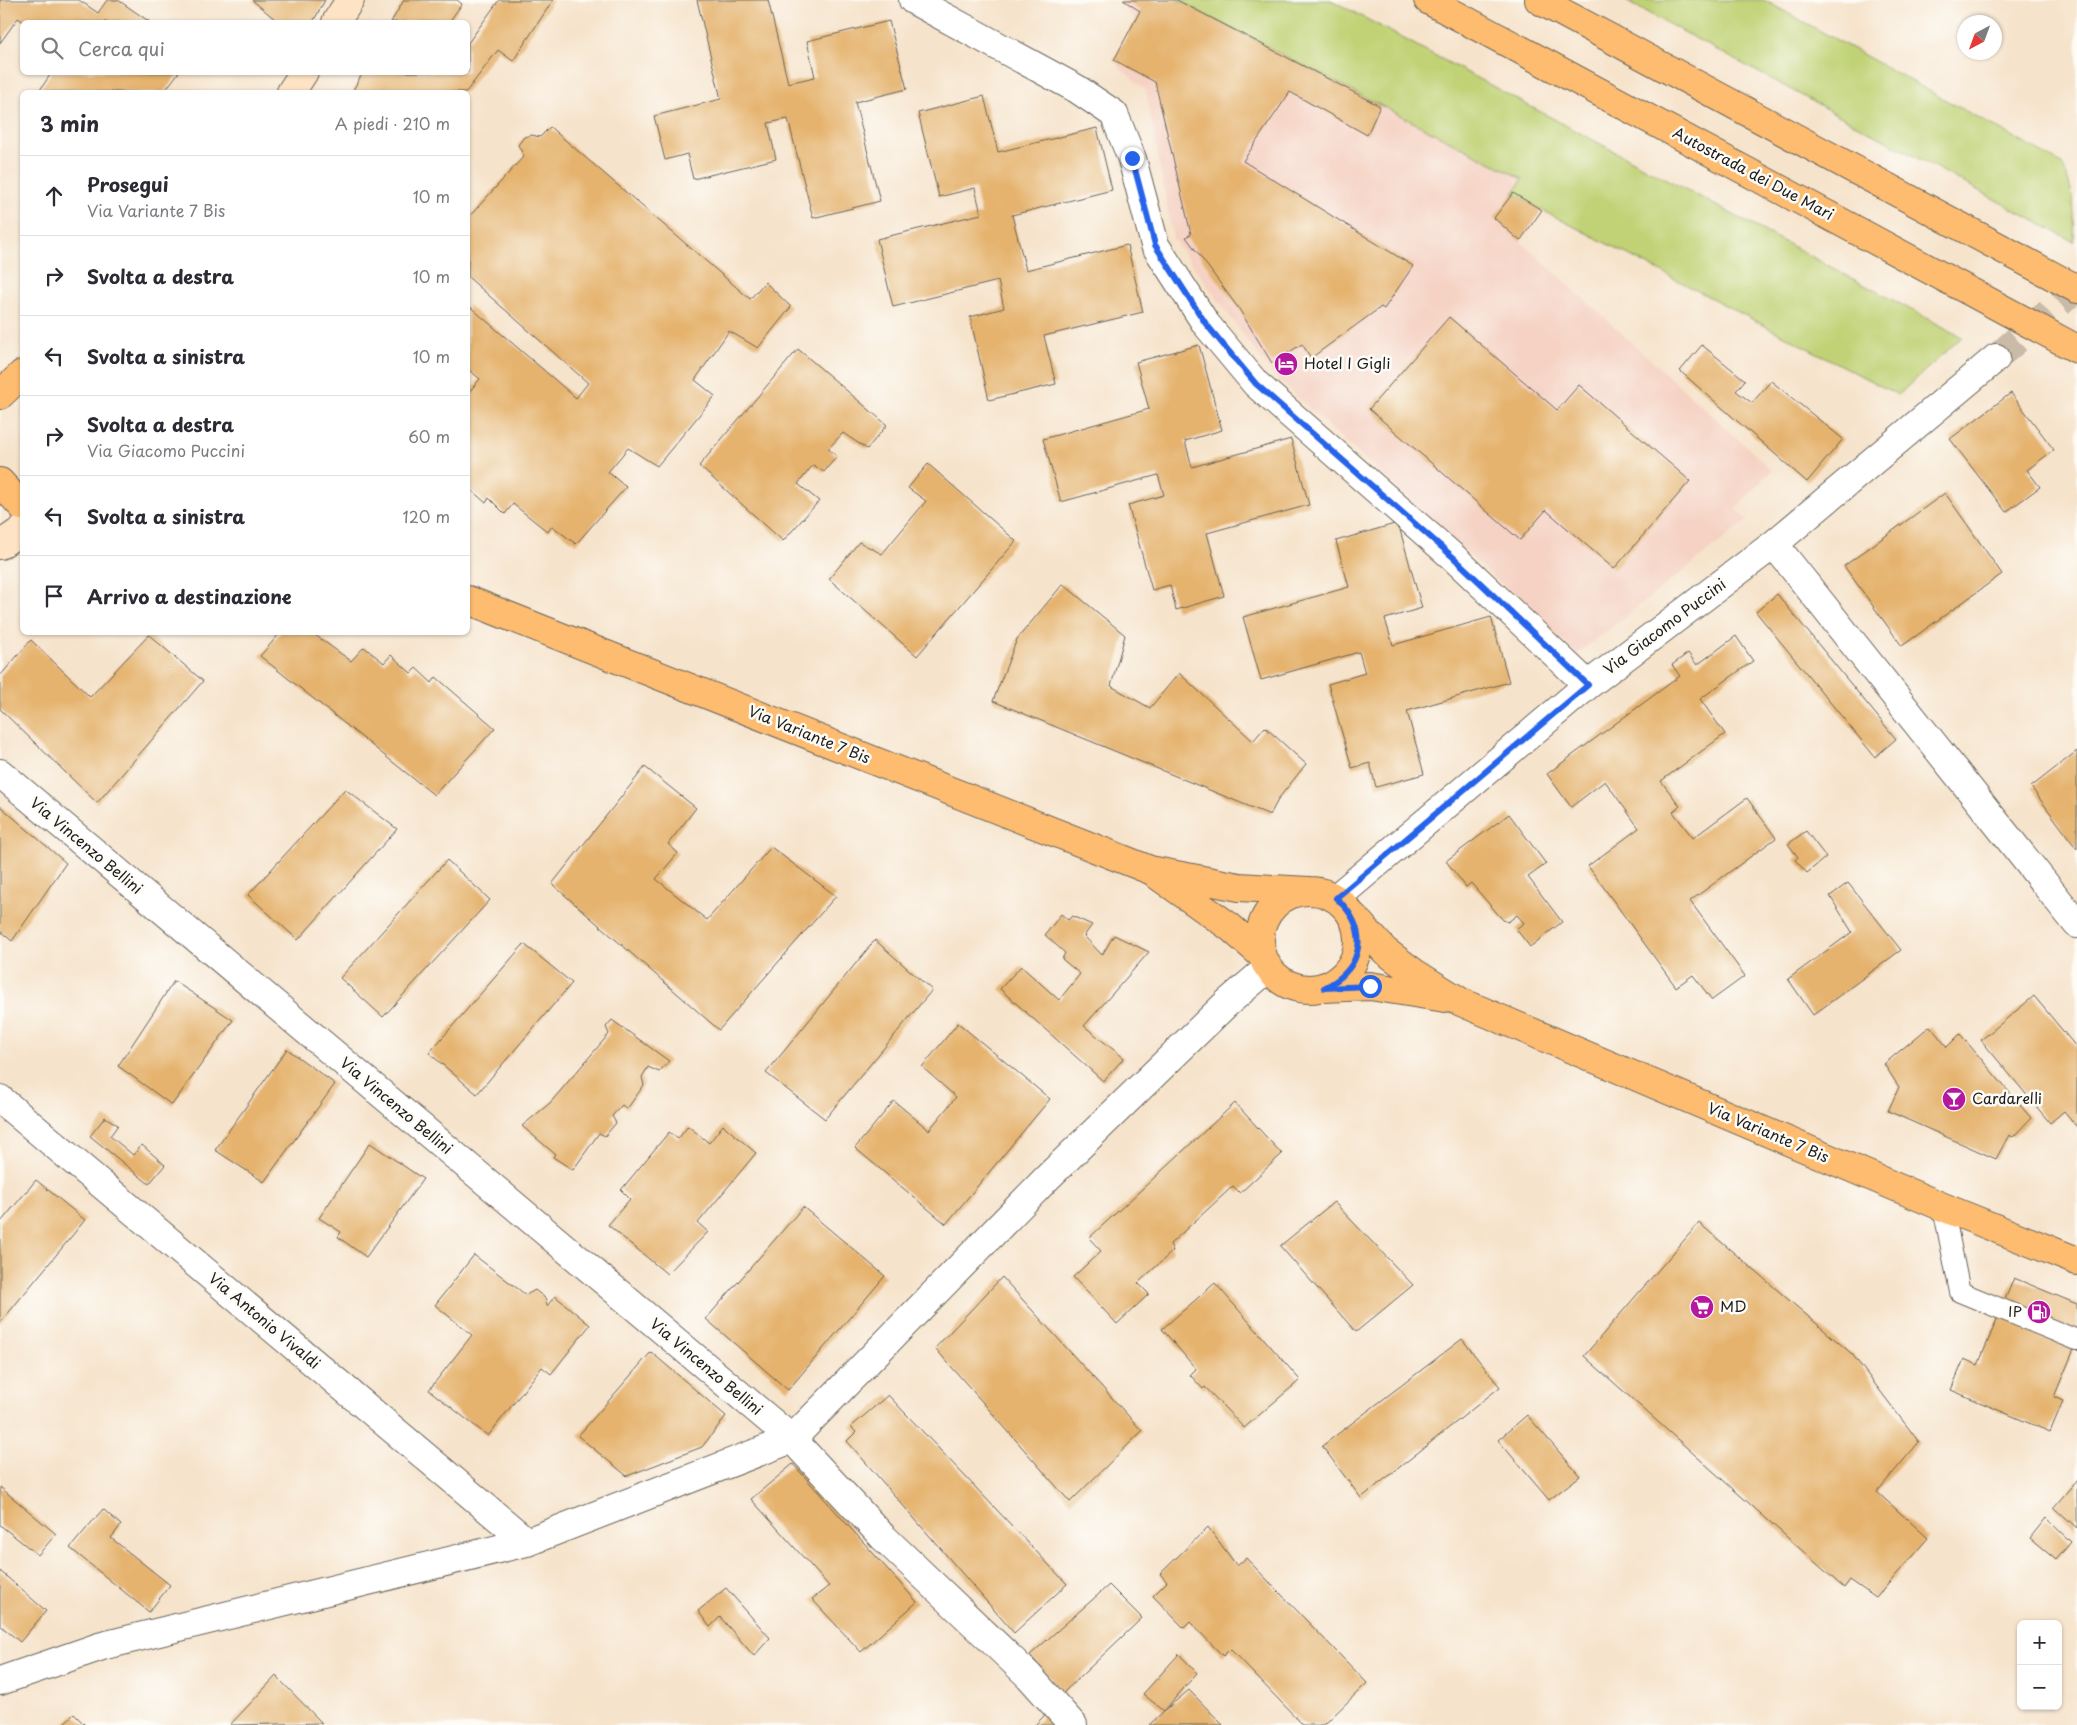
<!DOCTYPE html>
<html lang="it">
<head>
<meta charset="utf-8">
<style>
  :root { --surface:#fff; --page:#f2f2f3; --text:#2b2b33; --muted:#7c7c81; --line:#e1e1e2 }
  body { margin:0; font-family:"Playpen Sans",sans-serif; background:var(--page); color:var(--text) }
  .controls { position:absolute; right:15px; bottom:15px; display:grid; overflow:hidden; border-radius:8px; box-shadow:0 1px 4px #0004 }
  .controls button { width:45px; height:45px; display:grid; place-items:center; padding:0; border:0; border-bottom:1px solid var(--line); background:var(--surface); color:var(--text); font:25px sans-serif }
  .compass { position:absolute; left:1957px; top:15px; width:45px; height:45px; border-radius:50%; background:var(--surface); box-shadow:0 1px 4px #0004; rotate:221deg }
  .stop { position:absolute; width:15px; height:15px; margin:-11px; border:4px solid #2563eb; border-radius:50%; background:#fff }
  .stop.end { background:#2563eb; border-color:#fff; box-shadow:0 1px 5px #0008 }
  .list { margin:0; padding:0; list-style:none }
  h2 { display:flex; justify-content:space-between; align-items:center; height:65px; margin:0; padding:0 20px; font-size:21px }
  h2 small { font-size:16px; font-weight:400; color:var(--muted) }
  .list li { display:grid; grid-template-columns:32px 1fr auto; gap:15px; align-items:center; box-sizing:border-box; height:80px; padding:0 20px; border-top:1px solid var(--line) }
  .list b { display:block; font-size:19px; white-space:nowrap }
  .list p { margin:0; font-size:16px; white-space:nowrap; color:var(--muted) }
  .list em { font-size:16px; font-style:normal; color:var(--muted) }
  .icon { flex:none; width:28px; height:28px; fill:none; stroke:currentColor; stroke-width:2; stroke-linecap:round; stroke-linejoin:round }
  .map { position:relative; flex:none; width:2077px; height:1725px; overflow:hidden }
  .search { position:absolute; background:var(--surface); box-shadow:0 1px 4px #0004; left:20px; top:20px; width:450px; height:55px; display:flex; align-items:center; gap:12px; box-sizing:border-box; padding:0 18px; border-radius:8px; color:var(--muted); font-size:19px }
  .panel { position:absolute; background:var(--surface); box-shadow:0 1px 4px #0004; left:20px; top:90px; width:450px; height:545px; border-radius:8px }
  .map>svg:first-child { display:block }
  .built { fill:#f5d2c3 }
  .green { fill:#c0d275; stroke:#6e7748 }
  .building { fill:#e5b36e }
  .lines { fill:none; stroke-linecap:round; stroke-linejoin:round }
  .street-tunnel { stroke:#cabba8; stroke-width:28; stroke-dasharray:28 14; stroke-linecap:butt }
  .lane-casing { stroke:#686259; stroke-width:22 }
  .street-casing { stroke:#686259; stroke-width:30 }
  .secondary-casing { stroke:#686259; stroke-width:30 }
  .primary-casing { stroke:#686259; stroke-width:30 }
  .highway-casing { stroke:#686259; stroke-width:30 }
  .lane { stroke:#fff; stroke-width:20 }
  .street { stroke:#fff; stroke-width:28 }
  .secondary { stroke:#fee4c5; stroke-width:28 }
  .primary { stroke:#fdbc6f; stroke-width:28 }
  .highway { stroke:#fdbc6f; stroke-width:28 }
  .route { stroke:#2563eb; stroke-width:6 }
  .labels { text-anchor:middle; stroke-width:5; stroke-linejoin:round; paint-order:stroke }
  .street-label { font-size:15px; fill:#1c1c1c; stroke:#fdfcf7 }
  .poi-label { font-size:15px; fill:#1c1c1c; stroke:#fdfcf7; text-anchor:start }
</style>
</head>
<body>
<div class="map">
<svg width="2077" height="1725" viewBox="0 0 2077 1725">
  <rect width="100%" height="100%" fill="#fdfcf7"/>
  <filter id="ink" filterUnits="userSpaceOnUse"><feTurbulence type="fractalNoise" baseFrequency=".02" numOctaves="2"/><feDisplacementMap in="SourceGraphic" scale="10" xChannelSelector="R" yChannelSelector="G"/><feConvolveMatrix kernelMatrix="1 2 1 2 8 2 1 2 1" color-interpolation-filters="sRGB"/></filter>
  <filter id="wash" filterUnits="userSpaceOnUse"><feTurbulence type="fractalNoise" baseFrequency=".0096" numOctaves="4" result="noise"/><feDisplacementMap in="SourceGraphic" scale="20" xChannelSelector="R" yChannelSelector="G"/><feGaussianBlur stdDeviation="1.12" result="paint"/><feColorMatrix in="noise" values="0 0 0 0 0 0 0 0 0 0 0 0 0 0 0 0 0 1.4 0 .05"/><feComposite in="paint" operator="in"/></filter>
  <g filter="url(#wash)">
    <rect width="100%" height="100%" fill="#f6e3cb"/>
    <!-- built -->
    <path class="built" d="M1118 0H1177L1523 179 1495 218 1772 470 1736 508 1747 521 1577 654 1274 376 1173 239 1146 91 1114 62 1135 20Z"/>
    <!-- green -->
    <path class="green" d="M1177 0H1331L1962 337 1898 395 1542 210 1513 193 1523 179Z
      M1624 0H1764L2062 164C2074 193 2075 211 2074 242Z"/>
    <g id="blocks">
      <!-- building -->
      <path class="building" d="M0 0H79L98 13 107 0H118L150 22H24L18 18 0 43Z
        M252 0H325L313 22H274L276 20Z
        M404 0H457L462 4 449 22H391Z
        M499 0H553L513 61 498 50 466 92H352L363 72H468V43Z
        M697 0H768L788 83 815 77 807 41 889 21 907 89 855 102 880 201 813 218 788 119 768 123 776 159 693 179 687 154 665 160 654 116 721 99Z
        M1123 0H1177L1380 106 1367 135 1290 92 1243 161 1413 266 1384 309 1381 307 1311 358 1302 344 1272 363 1239 309 1186 237 1191 234 1155 82 1114 60 1140 11Z
        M52 72H179L164 92H43L40 90Z
        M984 96 998 152 1097 128 1112 190 1012 215 1026 270 1127 245 1143 312 1044 336 1056 384 989 400 970 317 1004 308 998 281 893 307 877 239 981 214 975 188 939 197 918 113Z
        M550 127 750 299 765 282 791 307 758 348 729 331 695 380 715 396 657 466 628 448 608 472 626 487 576 544 552 526 548 532 513 504 505 514 489 498 486 503 470 489 468 491V393L480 379 468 369V305L576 398 588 383 468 277V218L524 156 518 145 524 137 532 135 540 137Z
        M1513 193 1542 210 1520 241 1494 218Z
        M1449 317 1557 410 1579 385 1690 481 1614 569 1546 510 1520 540 1369 409Z
        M1199 345 1222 430 1185 441 1192 467 1291 439 1309 505 1207 533 1224 596 1176 610 1170 585 1152 590 1128 505 1164 495 1158 475 1061 502 1043 439 1149 409 1136 362Z
        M1702 345 1745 380 1736 391 1752 403 1771 381 1843 439 1807 482 1680 371Z
        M798 349 887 425 867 449 843 433 828 449 837 456 824 472 813 465 798 484 819 501 783 541 699 466Z
        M2011 393 2054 450 2027 470 2040 487 2006 512 1950 439Z
        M928 464 1016 541 917 656 829 579 859 542 882 554 926 501 908 488Z
        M1945 493 2002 574 1902 646 1844 566Z
        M1398 523 1422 608 1385 619 1393 645 1491 617 1509 682 1407 711 1424 774 1376 787 1370 763 1352 768 1328 684 1365 673 1359 652 1261 680 1243 617 1349 587 1336 541Z
        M1063 584 1125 635 1111 686 1150 708 1179 673 1253 741 1265 727 1306 764 1279 798 1270 815 993 701 1017 639Z
        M1777 594 1896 739 1875 757 1756 612Z
        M281 632H311L351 661 364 647 384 663 391 655 411 673 416 668 432 683 436 677 495 728 434 795 260 656Z
        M149 635 203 681 97 803 0 709V676L31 640 90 697Z
        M1736 636 1753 661 1700 699 1725 734 1661 781 1680 806 1673 812 1693 838 1747 798 1776 838 1690 901 1745 976 1712 1000 1693 975 1676 987 1588 866 1639 828 1605 781 1571 807 1547 774 1680 676 1672 665 1688 653 1697 665Z
        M2077 751V849L2031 787Z
        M645 767 696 808 668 844 678 853 656 879 707 920 771 847 836 896 719 1030 552 884Z
        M345 789 397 829 298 940 248 895Z
        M0 806 66 863 12 941 0 931Z
        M1509 814 1546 864 1528 877 1562 922 1530 947 1516 929 1524 923 1517 915 1508 922 1503 920 1471 883 1466 887 1446 861Z
        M1806 831 1826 857 1807 873 1795 860 1798 857 1788 844Z
        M447 860 490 900 383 1017 340 978Z
        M1848 883 1901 950 1813 1015 1788 979 1852 932 1830 896Z
        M1061 914 1068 920 1072 916 1092 925 1084 936 1102 955 1114 935 1149 952 1084 1026 1124 1058 1103 1081 1000 989 1021 966 1059 1000 1080 974 1062 959 1065 953 1045 935Z
        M875 940 932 990 825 1119 766 1073Z
        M524 944 572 983 477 1094 429 1053Z
        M174 981 233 1020 172 1105 118 1066Z
        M2034 996 2077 1048V1127L2064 1111 2050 1123 1981 1040Z
        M612 1020 669 1061 659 1072 648 1067 642 1077 644 1085 627 1109 622 1105 612 1116 616 1123 605 1136 599 1133 573 1170 553 1157 555 1154 522 1126 550 1103 609 1034 606 1027Z
        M958 1023 1050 1099 946 1224 855 1148 894 1101 929 1130 956 1097 922 1067Z
        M1930 1026 1947 1047 1960 1034 2031 1118 2013 1137 2009 1135 1996 1159 1888 1111 1899 1087 1884 1064Z
        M287 1049 335 1084 264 1182 215 1150Z
        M1235 1103 1282 1154 1240 1193 1233 1186 1170 1244 1173 1251 1138 1283 1149 1294 1117 1324 1073 1277 1101 1251 1089 1238Z
        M105 1117 118 1125 110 1136 133 1155 142 1145 165 1165 149 1184 90 1136Z
        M723 1125 756 1153 698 1223 708 1232 667 1274 608 1225 630 1199 621 1190 669 1132 678 1139 688 1126 709 1143Z
        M370 1143 423 1179 366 1257 338 1237 341 1232 319 1218Z
        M36 1180 85 1220 0 1323V1223Z
        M1334 1202 1413 1285 1356 1332 1280 1246Z
        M803 1207 885 1276 788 1390 706 1319Z
        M1699 1223 1852 1354 1919 1442 1877 1492 1928 1538 1876 1598 1850 1580 1844 1588 1584 1356Z
        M474 1255 526 1295 535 1290 545 1298 547 1306 555 1296 590 1325 551 1374 542 1367 488 1436 429 1390 472 1335 435 1305Z
        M1002 1277 1142 1431 1070 1502 935 1348Z
        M2014 1278 2077 1304V1342L2054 1397 2063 1401 2050 1432 1951 1390 1964 1359 1978 1365Z
        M1215 1283 1300 1380 1244 1428 1205 1387 1203 1389 1190 1375 1196 1369 1162 1329Z
        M1462 1339 1500 1387 1361 1498 1322 1446Z
        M651 1352 726 1416 702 1447 627 1476 578 1436Z
        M888 1395 1067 1584 1014 1633 847 1441 856 1432 851 1427Z
        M1527 1415 1580 1476 1549 1500 1498 1440Z
        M793 1464 917 1602 861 1652 812 1599 829 1586 751 1499Z
        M2077 1480V1528L2054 1507Z
        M0 1487 56 1534 38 1555 0 1525Z
        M103 1509 121 1525 111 1538 170 1585 149 1612 70 1548Z
        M2046 1518 2071 1542 2056 1560 2030 1538Z
        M1208 1527 1237 1566 1246 1558 1367 1683 1324 1725H1303L1230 1649 1223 1656 1190 1622 1184 1628 1153 1596 1167 1582 1160 1574Z
        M0 1571 46 1611 20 1642 0 1625Z
        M1109 1585 1142 1618 1063 1693 1030 1655Z
        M726 1588 770 1638 754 1656 720 1617 710 1627 698 1611Z
        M1179 1654 1197 1673 1164 1711 1189 1690 1223 1725H1149L1164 1711 1143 1694Z
        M276 1676 322 1723 230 1725Z
        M1050 1710 1064 1725H1035Z
        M74 1714 85 1725H62Z"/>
    </g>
  </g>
  <g filter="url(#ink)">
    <use href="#blocks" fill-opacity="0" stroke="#686259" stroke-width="1"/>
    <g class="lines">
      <!-- street-tunnel -->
      <path class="street-tunnel" d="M1996 358 2077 288"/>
      <!-- lane casing -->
      <g class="lane-casing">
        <path id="lane" d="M1943 1207 1960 1292 2077 1340"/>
      </g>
      <!-- street casing -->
      <g class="street-casing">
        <path id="street" d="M913 0 1077 89 1114 114 1132 159 1155 245 1206 324 1256 384 1453 557 1588 685
          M1774 544 2077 924
          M0 773 792 1439 883 1537 1029 1676 1073 1725
          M1336 898 1588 685 1774 544 1996 358
          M0 1099 527 1542
          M0 1681 102 1646 527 1542 792 1439 1047 1178 1226 1004 1268 968"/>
      </g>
      <!-- secondary casing -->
      <g class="secondary-casing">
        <path id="secondary" d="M336 22 350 0
          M291 92 304 72
          M0 545 22 530"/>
      </g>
      <!-- primary casing -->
      <g class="primary-casing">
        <path id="primary" d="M0 395 22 374
          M0 482 22 506
          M468 600 1150 870 1239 887 1309 891
          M1157 875 1230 927 1263 956
          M1260 940a49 49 0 1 1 98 0a49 49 0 1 1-98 0Z
          M1353 916 1385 951 1416 974 1461 1002 1943 1207 2077 1261
          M1324 988 1370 986 1445 998"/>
      </g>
      <!-- highway casing -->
      <g class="highway-casing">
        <path id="highway" d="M1428 0 2077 349
          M1539 0 2077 289"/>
      </g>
      <!-- lane -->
      <use href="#lane" class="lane"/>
      <!-- street -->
      <use href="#street" class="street"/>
      <!-- secondary -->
      <use href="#secondary" class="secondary"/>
      <!-- primary -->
      <use href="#primary" class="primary"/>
      <!-- highway -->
      <use href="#highway" class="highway"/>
    </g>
  </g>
  <g class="lines" filter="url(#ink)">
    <!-- route -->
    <path class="route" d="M1132 158 1155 245 1206 324 1256 384 1453 557 1588 685 1336 898C1370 928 1365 968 1324 988L1370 986"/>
  </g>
  <!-- icons -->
  <defs>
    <g id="hotel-disc" transform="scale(1.25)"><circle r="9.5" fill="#b5179e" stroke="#fdfcf7"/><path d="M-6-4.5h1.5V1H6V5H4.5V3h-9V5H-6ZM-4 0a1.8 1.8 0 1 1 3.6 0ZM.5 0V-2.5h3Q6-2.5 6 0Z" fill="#fff"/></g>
    <g id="bar-disc" transform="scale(1.25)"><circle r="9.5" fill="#b5179e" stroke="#fdfcf7"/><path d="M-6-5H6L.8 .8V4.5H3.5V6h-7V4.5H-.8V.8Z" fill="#fff"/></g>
    <g id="supermarket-disc" transform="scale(1.25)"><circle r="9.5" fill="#b5179e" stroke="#fdfcf7"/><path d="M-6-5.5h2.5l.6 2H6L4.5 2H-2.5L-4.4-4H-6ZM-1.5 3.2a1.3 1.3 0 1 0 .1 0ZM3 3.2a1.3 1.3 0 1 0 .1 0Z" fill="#fff"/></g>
    <g id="fuel-disc" transform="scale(1.25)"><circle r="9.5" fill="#b5179e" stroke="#fdfcf7"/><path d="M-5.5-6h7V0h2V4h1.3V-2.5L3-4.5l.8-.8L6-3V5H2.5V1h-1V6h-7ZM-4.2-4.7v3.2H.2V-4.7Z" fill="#fff"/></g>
  </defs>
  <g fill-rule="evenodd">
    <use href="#hotel-disc" x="1286" y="364"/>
    <use href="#bar-disc" x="1954" y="1099"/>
    <use href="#supermarket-disc" x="1702" y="1307"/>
    <use href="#fuel-disc" x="2039" y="1312"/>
  </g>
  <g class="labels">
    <!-- street labels -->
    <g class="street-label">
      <text transform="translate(1753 174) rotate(28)" y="5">Autostrada dei Due Mari</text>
      <text transform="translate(1665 627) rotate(-37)" y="5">Via Giacomo Puccini</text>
      <text transform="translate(809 735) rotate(22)" y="5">Via Variante 7 Bis</text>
      <text transform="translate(86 846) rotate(40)" y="5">Via Vincenzo Bellini</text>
      <text transform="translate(396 1106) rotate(40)" y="5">Via Vincenzo Bellini</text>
      <text transform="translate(1768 1133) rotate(23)" y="5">Via Variante 7 Bis</text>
      <text transform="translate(264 1321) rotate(40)" y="5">Via Antonio Vivaldi</text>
      <text transform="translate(706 1367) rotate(40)" y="5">Via Vincenzo Bellini</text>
    </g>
    <!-- poi labels -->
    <g class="poi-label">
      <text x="1304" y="369">Hotel I Gigli</text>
      <text x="1972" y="1104">Cardarelli</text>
      <text x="1720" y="1312">MD</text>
      <text x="2022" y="1317" text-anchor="end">IP</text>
    </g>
  </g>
</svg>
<div class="controls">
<button>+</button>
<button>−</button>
</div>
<svg class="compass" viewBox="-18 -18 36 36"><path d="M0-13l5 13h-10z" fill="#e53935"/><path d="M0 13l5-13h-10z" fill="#7c7c81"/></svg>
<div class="stop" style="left:1370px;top:986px"></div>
<div class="stop end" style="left:1132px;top:158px"></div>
<div class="search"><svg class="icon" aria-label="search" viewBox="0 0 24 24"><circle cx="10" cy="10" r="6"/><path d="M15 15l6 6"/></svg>Cerca qui</div>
<section class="panel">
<h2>3 min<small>A piedi · 210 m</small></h2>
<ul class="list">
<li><svg class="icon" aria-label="ahead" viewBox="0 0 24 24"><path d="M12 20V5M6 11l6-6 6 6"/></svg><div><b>Prosegui</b><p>Via Variante 7 Bis</p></div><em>10 m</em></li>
<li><svg class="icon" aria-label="right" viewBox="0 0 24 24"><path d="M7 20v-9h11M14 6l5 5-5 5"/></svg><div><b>Svolta a destra</b></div><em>10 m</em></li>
<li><svg class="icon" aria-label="left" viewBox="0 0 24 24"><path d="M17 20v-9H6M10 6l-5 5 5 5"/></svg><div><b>Svolta a sinistra</b></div><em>10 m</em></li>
<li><svg class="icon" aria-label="right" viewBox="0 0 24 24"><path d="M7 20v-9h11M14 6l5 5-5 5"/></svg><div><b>Svolta a destra</b><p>Via Giacomo Puccini</p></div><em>60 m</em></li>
<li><svg class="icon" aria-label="left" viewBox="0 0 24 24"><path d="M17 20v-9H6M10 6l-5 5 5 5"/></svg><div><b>Svolta a sinistra</b></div><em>120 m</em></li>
<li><svg class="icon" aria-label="arrive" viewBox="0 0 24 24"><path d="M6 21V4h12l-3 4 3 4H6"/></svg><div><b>Arrivo a destinazione</b></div></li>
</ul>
</section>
</div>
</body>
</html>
